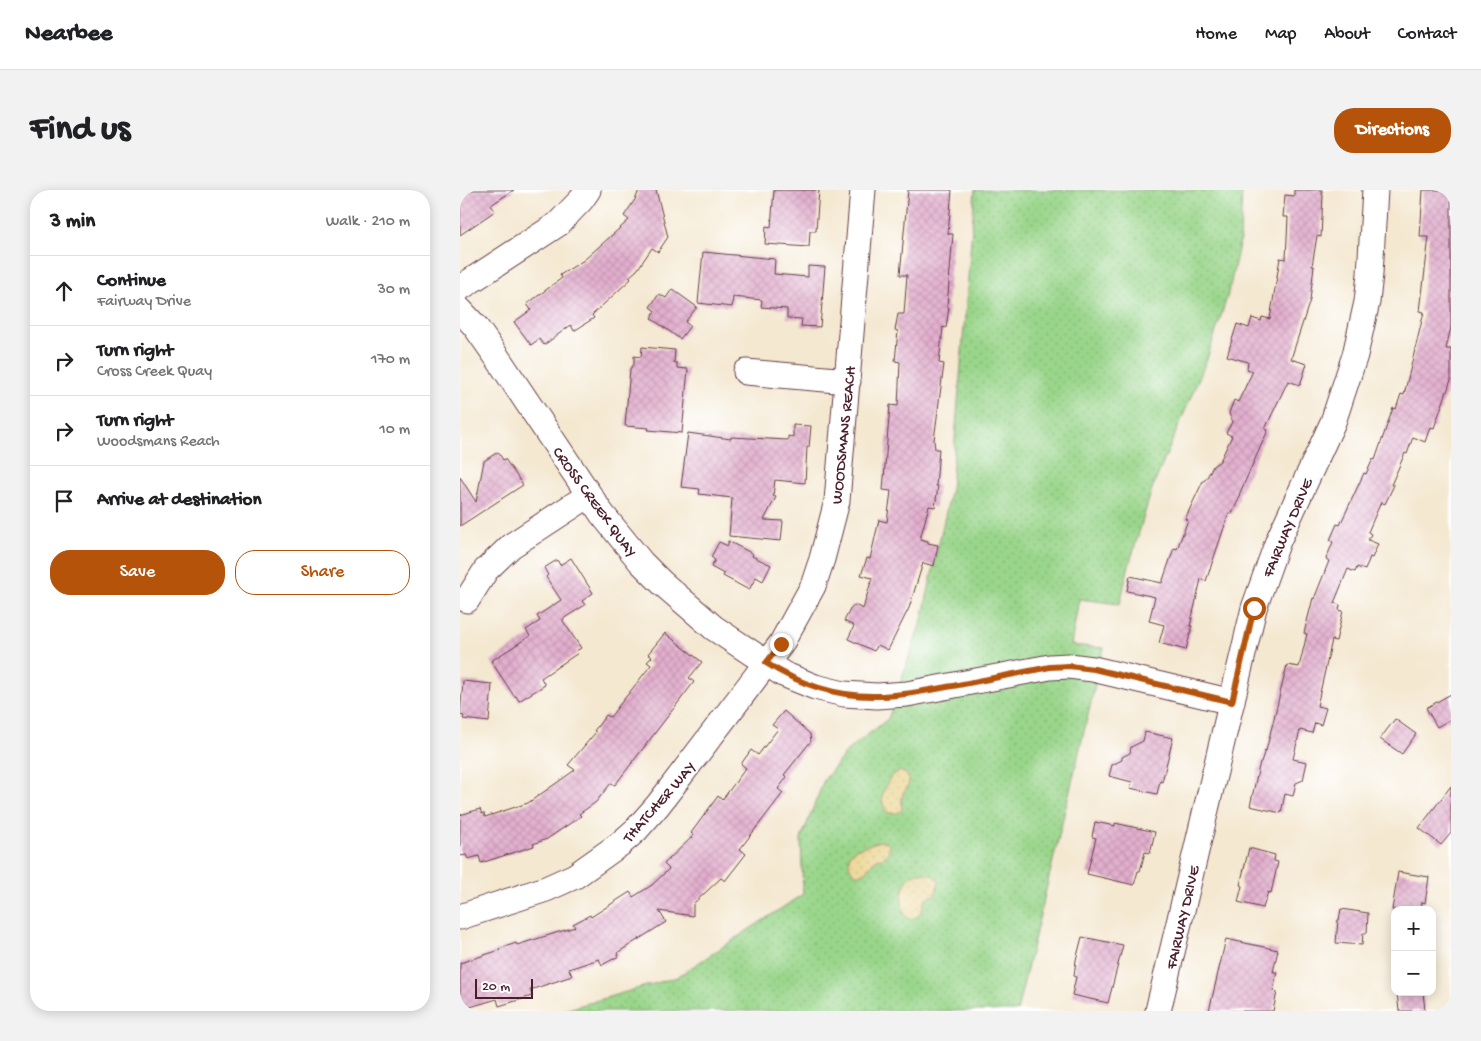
<!DOCTYPE html>
<html lang="en">
<head>
<meta charset="utf-8">
<style>
  :root { --surface:#fff; --page:#f2f2f2; --text:#202124; --muted:#757577; --line:#e0e0e0; --accent:#b45309 }
  body { margin:0; font-family:"Gochi Hand",sans-serif; background:var(--page); color:var(--text) }
  .controls { position:absolute; right:15px; bottom:15px; display:grid; overflow:hidden; border-radius:10px; box-shadow:0 2px 12px #0003 }
  .controls button { width:45px; height:45px; display:grid; place-items:center; padding:0; border:0; border-bottom:1px solid var(--line); background:var(--surface); color:var(--text); font:25px sans-serif }
  .scale { position:absolute; left:15px; bottom:12px; width:58px; box-sizing:border-box; padding-left:5px; border:2px solid #4a1f2b; border-top:0; font-size:14px; line-height:18px; white-space:nowrap; color:#4a1f2b; -webkit-text-stroke:4px #fff; paint-order:stroke }
  .stop { position:absolute; width:15px; height:15px; margin:-11px; border:4px solid #b45309; border-radius:50%; background:#fff }
  .stop.end { background:#b45309; border-color:#fff; box-shadow:0 1px 5px #0008 }
  .list { margin:0; padding:0; list-style:none }
  h2 { display:flex; justify-content:space-between; align-items:center; height:65px; margin:0; padding:0 20px; font-size:21px }
  h2 small { font-size:16px; font-weight:400; color:var(--muted) }
  .list li { display:grid; grid-template-columns:32px 1fr auto; gap:15px; align-items:center; box-sizing:border-box; height:70px; padding:0 20px; border-top:1px solid var(--line) }
  .list b { display:block; font-size:19px; white-space:nowrap }
  .list p { margin:0; font-size:16px; white-space:nowrap; color:var(--muted) }
  .list em { font-size:16px; font-style:normal; color:var(--muted) }
  .actions { display:flex; gap:10px; padding:15px 20px }
  .actions a { flex:1; padding:11px 0; border:1px solid var(--accent); border-radius:20px; text-align:center; font-size:18px; color:var(--accent) }
  .actions .main { background:var(--accent); color:#fff }
  .icon { flex:none; width:28px; height:28px; fill:none; stroke:currentColor; stroke-width:2; stroke-linecap:round; stroke-linejoin:round }
  .map { position:relative; flex:none; width:991px; height:821px; overflow:hidden; border-radius:20px }
  header { display:flex; align-items:center; gap:30px; box-sizing:border-box; height:70px; padding:0 25px; background:var(--surface); border-bottom:1px solid var(--line) }
  header strong { font-size:24px }
  nav { display:flex; gap:28px; margin-inline-start:auto; font-size:18px }
  .intro { display:flex; align-items:center; justify-content:space-between; box-sizing:border-box; height:120px; padding:0 30px }
  h1 { margin:0; font-size:35px }
  .button { padding:12px 22px; border-radius:20px; background:var(--accent); color:#fff; font-size:18px; font-weight:700 }
  main { display:flex; gap:30px; padding:0 30px }
  aside { flex:1; background:var(--surface); border-radius:20px; box-shadow:0 2px 12px #0003 }
  .map>svg:first-child { display:block }
  .grass { fill:url(#grass-dots); stroke:#727a5a }
  .sand { fill:url(#sand-dots); stroke:#9c7c64 }
  .building { fill:url(#building-cross-hatch) }
  .lines { fill:none; stroke-linecap:round; stroke-linejoin:round }
  .minor-casing { stroke:#643d44; stroke-width:27 }
  .minor { stroke:#fff; stroke-width:25 }
  .route { stroke:#b45309; stroke-width:6 }
  .labels { text-anchor:middle; stroke-width:4; stroke-linejoin:round; paint-order:stroke }
  .street-label { font-size:16px; fill:#4a1f2b; stroke:#fff }
</style>
</head>
<body>
<header>
<strong>Nearbee</strong>
<nav><a>Home</a><a>Map</a><a>About</a><a>Contact</a></nav>
</header>
<div class="intro"><h1>Find us</h1><a class="button">Directions</a></div>
<main>
<aside>
<h2>3 min<small>Walk · 210 m</small></h2>
<ul class="list">
<li><svg class="icon" aria-label="ahead" viewBox="0 0 24 24"><path d="M12 20V5M6 11l6-6 6 6"/></svg><div><b>Continue</b><p>Fairway Drive</p></div><em>30 m</em></li>
<li><svg class="icon" aria-label="right" viewBox="0 0 24 24"><path d="M7 20v-9h11M14 6l5 5-5 5"/></svg><div><b>Turn right</b><p>Cross Creek Quay</p></div><em>170 m</em></li>
<li><svg class="icon" aria-label="right" viewBox="0 0 24 24"><path d="M7 20v-9h11M14 6l5 5-5 5"/></svg><div><b>Turn right</b><p>Woodsmans Reach</p></div><em>10 m</em></li>
<li><svg class="icon" aria-label="arrive" viewBox="0 0 24 24"><path d="M6 21V4h12l-3 4 3 4H6"/></svg><div><b>Arrive at destination</b></div></li>
</ul>
<div class="actions"><a class="main">Save</a><a>Share</a></div>
</aside>
<div class="map">
<svg width="991" height="821" viewBox="0 0 991 821">
  <defs>
    <pattern id="grass-dots" width="8" height="8" patternUnits="userSpaceOnUse" patternTransform="scale(1.25)"><rect width="8" height="8" fill="#99d58a"/><path d="M2 2h.1M6 6h.1" fill="none" stroke="#85b677" stroke-width="1.8" stroke-linecap="round"/></pattern>
    <pattern id="sand-dots" width="8" height="8" patternUnits="userSpaceOnUse" patternTransform="scale(1.25)"><rect width="8" height="8" fill="#eeda9e"/><path d="M2 2h.1M6 6h.1" fill="none" stroke="#cebb88" stroke-width="1.8" stroke-linecap="round"/></pattern>
    <pattern id="building-cross-hatch" width="8" height="8" patternUnits="userSpaceOnUse" patternTransform="scale(1.25)"><rect width="8" height="8" fill="#e2afce"/><path d="M0 0l8 8M0 8l8-8" fill="none" stroke="#c396b1"/></pattern>
  </defs>
  <rect width="100%" height="100%" fill="#fff"/>
  <filter id="ink" filterUnits="userSpaceOnUse"><feTurbulence type="fractalNoise" baseFrequency=".02" numOctaves="2"/><feDisplacementMap in="SourceGraphic" scale="10" xChannelSelector="R" yChannelSelector="G"/><feConvolveMatrix kernelMatrix="1 2 1 2 8 2 1 2 1" color-interpolation-filters="sRGB"/></filter>
  <filter id="wash" filterUnits="userSpaceOnUse"><feTurbulence type="fractalNoise" baseFrequency=".0096" numOctaves="4" result="noise"/><feDisplacementMap in="SourceGraphic" scale="20" xChannelSelector="R" yChannelSelector="G"/><feGaussianBlur stdDeviation="1.12" result="paint"/><feColorMatrix in="noise" values="0 0 0 0 0 0 0 0 0 0 0 0 0 0 0 0 0 1.4 0 .05"/><feComposite in="paint" operator="in"/></filter>
  <g filter="url(#wash)">
    <rect width="100%" height="100%" fill="#f4e8d1"/>
    <!-- grass -->
    <path class="grass" d="M515 0H782L780 50 769 101 747 169 692 299 668 379 660 414 619 409 611 455 644 458 557 821H101L217 787 343 704 341 649 364 590 388 560 428 529 462 429 491 299Z"/>
    <!-- sand -->
    <path class="sand" d="M440 581 446 584C453 595 445 597 442 607 441 611 442 616 442 620L437 623H428C417 608 424 601 431 586Z
      M420 651 426 652 429 655V661L424 667 415 670 404 684H395C389 678 388 673 390 664L396 659Z
      M457 683C467 683 473 684 479 691L475 705 466 708C461 720 463 727 448 729 437 717 441 688 457 683Z"/>
    <g id="blocks">
      <!-- building -->
      <path class="building" d="M0 0H54L31 15 35 21 0 45Z
        M179 0H196L208 47 198 62 192 58 177 80 169 87 171 89 132 125 134 128 114 141 111 135 84 155 79 149 71 155 54 132 71 120 67 114 102 88 100 85 124 70 169 30 164 26 176 8Z
        M314 0H359L356 41H350L349 57 305 54 306 36 311 37Z
        M448 0H492L488 44H493L487 117H489L486 138 483 137 479 173 484 174 474 250 475 259H479L476 296H478L475 317 469 316 460 349 468 351V353L478 355 474 376 463 373 449 418 428 460 418 455 414 461 388 449 394 436 384 431 392 416 394 417 395 415 403 419 412 388 401 385 407 368 410 369 419 330 427 332 431 301 423 300 430 215 438 216 440 172 435 171 438 141 435 140 438 124H444L447 85H440Z
        M834 0H862V5H863L861 47 857 46 852 76H854L850 110 831 169 847 174 840 195 828 191 805 239 808 240 779 305 780 306 772 324 769 323 746 391 741 389 730 436H732L726 460 699 453 704 435 689 431 695 407 667 401 670 386 702 393 714 358 717 359 728 330 725 329 743 291 746 289 753 276 760 271 772 246 766 243 772 232 769 223 774 210 778 212 793 181 787 179 788 172 767 166 777 134 789 138 792 128 801 131 802 127 810 129 820 68 826 69 828 27H823L825 5 834 6Z
        M963 0H991V137L986 159H991V190L974 238 970 237 965 252 953 247 947 264 945 263 931 295H934L925 314 921 312 908 342 911 344 908 350 918 354 912 368 910 367 905 380 897 377 895 382 888 379 874 413 880 415 879 420 883 421 876 451 872 450 857 516 866 518 861 535 855 533 852 543 840 540 833 569 847 572 843 590 836 593 833 606 825 604 821 623 790 616 800 572H801L805 560 806 561 827 475 839 477 847 444 844 443 853 408 854 409 869 371 866 369 873 352 870 350 877 334 880 335 904 283 906 284 913 269 915 270 933 218 936 219 941 204 944 205 964 122 960 121 969 47H960Z
        M243 62 315 69 314 84 348 87V76L365 77 360 137 341 136 342 129 327 128V119L301 117 302 110 273 107 272 117 238 113Z
        M212 99 237 117 225 132 230 136 220 149 191 128 195 121 190 117 199 104 206 108Z
        M182 157 215 160 214 173H217V178L228 179 222 243 188 240 189 238 165 236 170 179 174 174V166L181 167Z
        M333 235 351 236 349 257H347L345 293 315 290 313 306 316 307 304 330 323 331 321 351 269 346 272 308 239 304 240 299 221 297 228 243 271 249V247L328 250V246L333 247Z
        M38 262 43 270 45 269 63 295 0 336V287L16 312 24 271Z
        M268 351 293 364 292 366 311 375 303 391 296 387 289 400 263 386 264 384 251 377 255 370 251 367 259 352 268 356Z
        M111 368 133 403 122 411 125 415 103 429V431L121 458 116 461 118 463 81 488 85 495 59 511 56 506H54L31 471 70 446 66 440 80 431 77 426 101 410 86 387 88 385 84 378 97 370 100 375Z
        M205 443 242 472 229 488 234 492 155 595 151 593 136 612 119 624 121 626 87 649 73 654 74 656 21 673 19 666 8 669 6 665 0 666V625L20 619 22 624 24 623 25 627 68 613 115 580 108 575 136 542 134 541 146 525 150 527 191 475 187 472 192 467 188 464Z
        M3 491 32 494 29 532 3 529 4 526 0 525Z
        M991 504V529L977 537 966 518Z
        M324 521 350 544 351 551 324 585 327 587 318 599 323 603 280 659 286 664 265 691 261 688 233 714V726L199 721 206 732 157 763 159 766 142 775 139 769 109 779 112 786 70 800 72 806 39 816 37 809 0 820V773L40 760 39 759 56 753 57 755 115 737 113 734 130 725 131 727 170 702 173 707 192 695 209 679 204 674 234 645 231 643 258 606 262 610 286 578 281 574 291 560 298 565 318 539 312 535Z
        M935 529 956 544 942 564 920 549Z
        M685 542 713 548 702 592 700 591 697 604 670 598 672 592 649 586 652 575 662 570V567L670 563 671 557 683 551Z
        M991 596V643L981 655 959 638Z
        M635 632 655 636V633L695 642 690 663 685 662 680 681H678L674 695 627 684 636 648 632 647Z
        M789 658 815 665 814 671 818 672 811 703 808 702 803 718 778 712 782 696 780 695Z
        M938 682 969 687 965 713 962 712 961 720H932Z
        M881 719 908 723 907 743H903L902 755 876 753 878 730H879Z
        M622 747 663 755 648 813 612 805 616 787 614 786 616 770Z
        M766 749 818 760 813 782H817L813 801 817 802 813 821H749Z
        M937 802H963L965 821H939Z"/>
    </g>
  </g>
  <g filter="url(#ink)">
    <use href="#blocks" fill-opacity="0" stroke="#643d44" stroke-width="1"/>
    <g class="lines">
      <!-- minor casing -->
      <g class="minor-casing">
        <path id="minor" d="M0 98 98 34 121 10 128 0
          M0 120 15 136 41 173 142 324 181 372 202 393 254 438 323 484 355 497 384 504 417 506 447 504 590 477 609 476 633 479 772 512
          M286 182 388 191
          M7 410 26 380 51 356 129 305
          M0 727 86 699 115 686 160 654 176 640 198 615 321 454 353 396 362 369 377 311 403 0
          M698 821 794 418 818 351 873 232 895 165 907 112 910 84 915 0"/>
      </g>
      <!-- minor -->
      <use href="#minor" class="minor"/>
    </g>
  </g>
  <g class="lines" filter="url(#ink)">
    <!-- route -->
    <path class="route" d="M321 454 306 473C339 494 377 507 417 506 443 506 468 500 493 496 525 490 558 483 590 477L609 476 634 479 772 512 794 418"/>
  </g>
  <g class="labels">
    <!-- street labels -->
    <g class="street-label">
      <text transform="translate(382 245) rotate(-84)" y="6">WOODSMANS REACH</text>
      <text transform="translate(136 311) rotate(54)" y="6">CROSS CREEK QUAY</text>
      <text transform="translate(826 337) rotate(-67)" y="6">FAIRWAY DRIVE</text>
      <text transform="translate(198 611) rotate(-49)" y="6">THATCHER WAY</text>
      <text transform="translate(721 727) rotate(-77)" y="6">FAIRWAY DRIVE</text>
    </g>
  </g>
</svg>
<div class="controls">
<button>+</button>
<button>−</button>
</div>
<div class="scale">20 m</div>
<div class="stop" style="left:794px;top:418px"></div>
<div class="stop end" style="left:321px;top:454px"></div>
</div>
</main>
</body>
</html>
